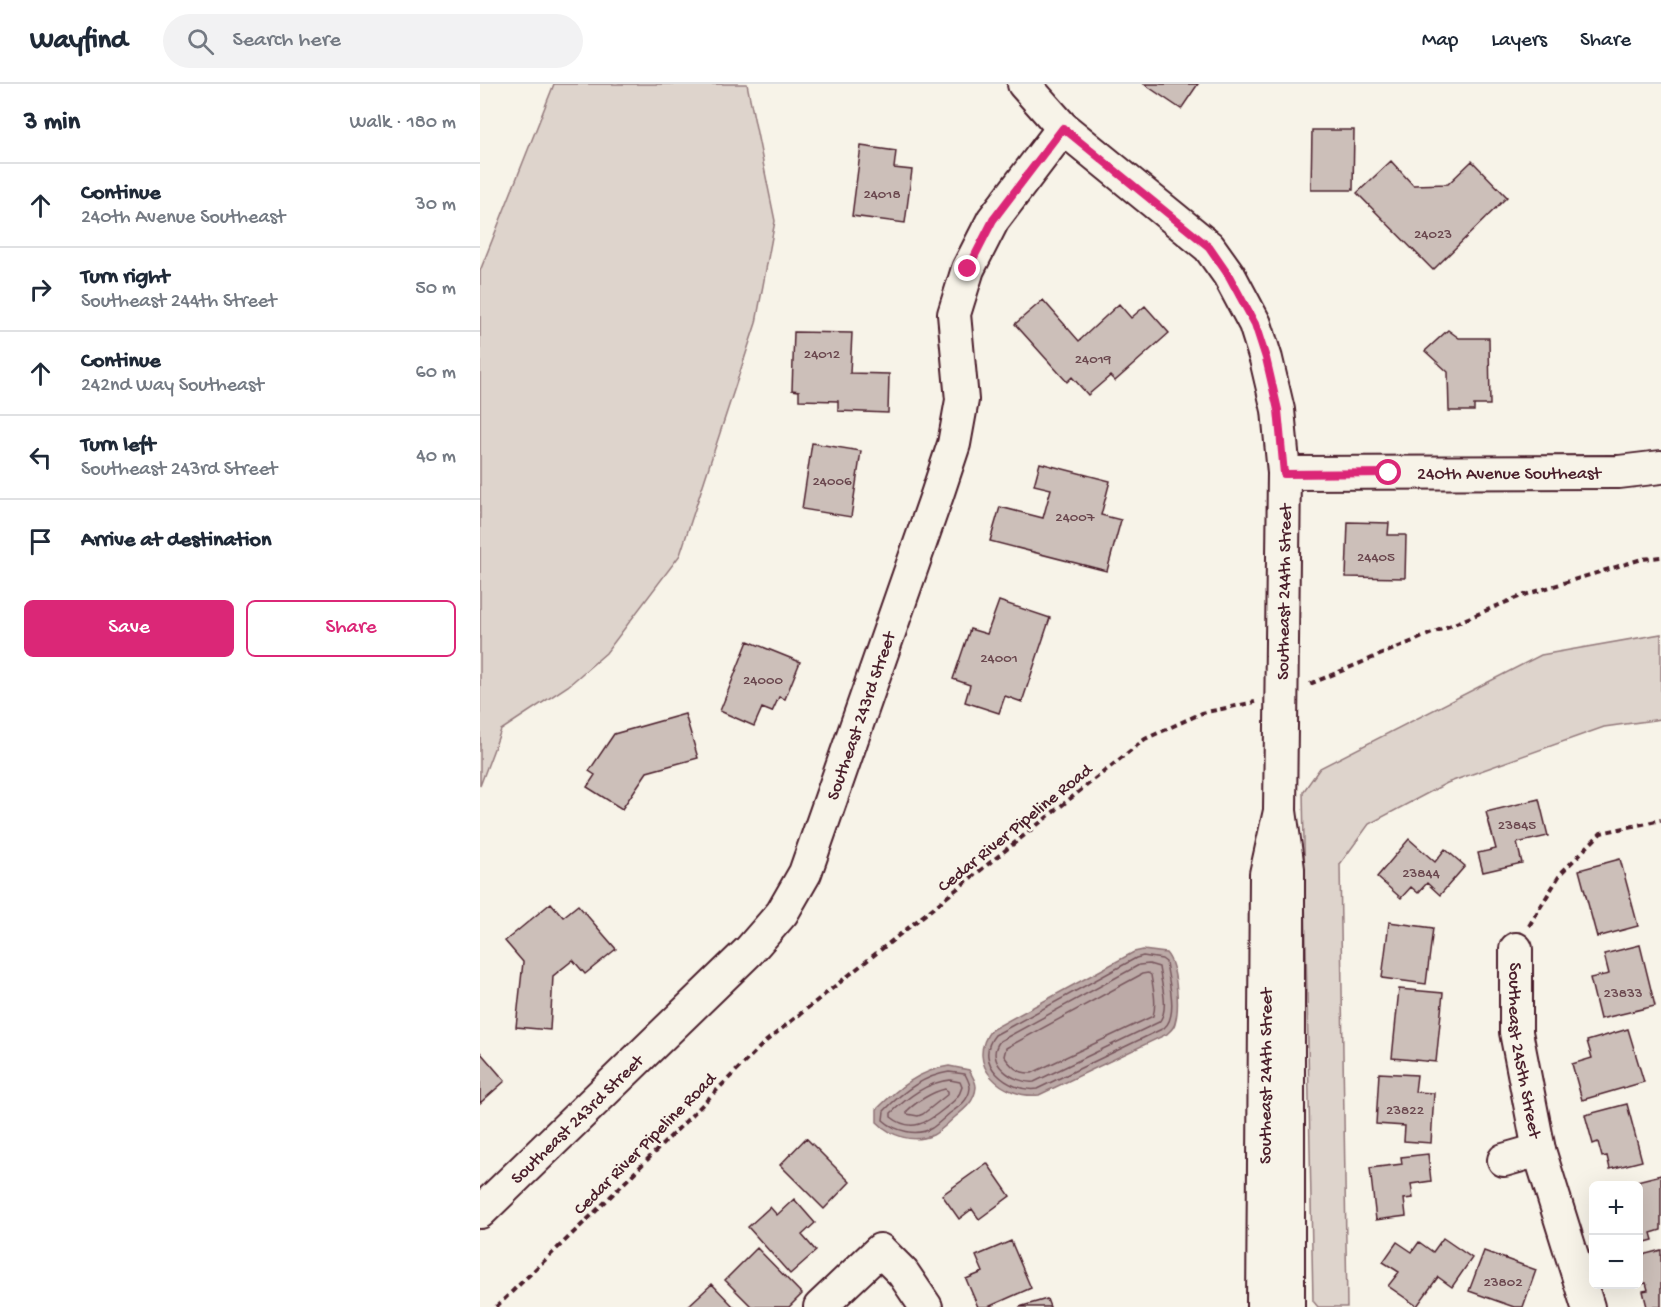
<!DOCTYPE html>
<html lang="en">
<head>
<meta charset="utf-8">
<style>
  :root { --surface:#fff; --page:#f2f2f3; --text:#1f2937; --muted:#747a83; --line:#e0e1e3; --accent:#db2777 }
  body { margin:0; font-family:"Gochi Hand",sans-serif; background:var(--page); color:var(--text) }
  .controls { position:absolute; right:18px; bottom:18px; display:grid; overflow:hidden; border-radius:9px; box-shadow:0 6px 24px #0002 }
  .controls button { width:54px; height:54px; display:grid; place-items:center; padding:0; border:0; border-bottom:2px solid var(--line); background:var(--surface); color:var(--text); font:30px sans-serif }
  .stop { position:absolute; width:18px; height:18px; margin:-14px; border:4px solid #db2777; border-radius:50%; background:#fff }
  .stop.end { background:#db2777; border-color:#fff; box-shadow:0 2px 6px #0008 }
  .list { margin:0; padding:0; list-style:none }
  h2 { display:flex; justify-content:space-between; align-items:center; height:78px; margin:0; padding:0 24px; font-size:26px }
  h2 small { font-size:20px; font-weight:400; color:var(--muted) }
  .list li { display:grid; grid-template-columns:39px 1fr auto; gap:18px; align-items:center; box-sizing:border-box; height:84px; padding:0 24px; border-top:2px solid var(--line) }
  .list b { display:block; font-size:22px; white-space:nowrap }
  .list p { margin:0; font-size:20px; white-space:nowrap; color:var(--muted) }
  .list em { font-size:20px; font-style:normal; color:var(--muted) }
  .actions { display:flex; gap:12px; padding:18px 24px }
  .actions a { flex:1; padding:14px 0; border:2px solid var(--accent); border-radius:9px; text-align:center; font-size:21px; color:var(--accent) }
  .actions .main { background:var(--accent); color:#fff }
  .icon { flex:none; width:33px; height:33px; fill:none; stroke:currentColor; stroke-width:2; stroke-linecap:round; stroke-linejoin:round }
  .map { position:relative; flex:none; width:1181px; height:1223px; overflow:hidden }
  header { display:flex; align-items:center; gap:36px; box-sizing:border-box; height:84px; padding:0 30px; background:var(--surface); border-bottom:2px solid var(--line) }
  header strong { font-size:28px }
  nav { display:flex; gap:33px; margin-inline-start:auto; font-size:21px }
  .search { width:420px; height:54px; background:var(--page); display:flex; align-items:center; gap:15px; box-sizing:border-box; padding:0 21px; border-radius:33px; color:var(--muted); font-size:22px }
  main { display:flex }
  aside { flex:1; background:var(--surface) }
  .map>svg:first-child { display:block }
  .green { fill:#ded4cc; stroke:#947a7c; stroke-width:1.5 }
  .water { fill:#bcaaa7; stroke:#8e7275; stroke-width:1.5 }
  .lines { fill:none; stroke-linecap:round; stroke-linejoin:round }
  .shore { stroke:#78575d; stroke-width:1.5 }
  .building { fill:#ccbfb9; stroke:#4a1f2b; stroke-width:1.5 }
  .minor-casing { stroke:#4a1f2b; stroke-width:36 }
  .path { stroke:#4a1f2b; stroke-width:4; stroke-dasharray:6 4.5; stroke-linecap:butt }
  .minor { stroke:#f7f3e8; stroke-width:32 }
  .route { stroke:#db2777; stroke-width:8 }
  .labels { text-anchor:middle; stroke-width:5; stroke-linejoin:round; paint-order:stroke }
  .number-label { font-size:15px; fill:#6a474e }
  .street-label { font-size:18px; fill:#4a1f2b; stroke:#f7f3e8 }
</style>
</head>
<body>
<header>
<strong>Wayfind</strong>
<div class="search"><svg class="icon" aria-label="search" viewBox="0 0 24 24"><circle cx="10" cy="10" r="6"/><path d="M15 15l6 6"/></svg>Search here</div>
<nav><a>Map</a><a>Layers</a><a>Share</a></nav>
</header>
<main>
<aside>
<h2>3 min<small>Walk · 180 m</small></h2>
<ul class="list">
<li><svg class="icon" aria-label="ahead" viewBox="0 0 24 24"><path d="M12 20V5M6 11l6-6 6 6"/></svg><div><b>Continue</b><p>240th Avenue Southeast</p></div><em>30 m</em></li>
<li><svg class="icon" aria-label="right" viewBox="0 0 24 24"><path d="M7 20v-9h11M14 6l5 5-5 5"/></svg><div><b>Turn right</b><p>Southeast 244th Street</p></div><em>50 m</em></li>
<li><svg class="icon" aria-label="ahead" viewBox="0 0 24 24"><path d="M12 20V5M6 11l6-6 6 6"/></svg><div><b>Continue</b><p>242nd Way Southeast</p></div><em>60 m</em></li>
<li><svg class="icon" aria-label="left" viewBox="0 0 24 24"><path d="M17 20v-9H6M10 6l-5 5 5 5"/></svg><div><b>Turn left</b><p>Southeast 243rd Street</p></div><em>40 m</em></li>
<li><svg class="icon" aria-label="arrive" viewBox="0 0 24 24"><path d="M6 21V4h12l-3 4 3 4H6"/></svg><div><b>Arrive at destination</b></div></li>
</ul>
<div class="actions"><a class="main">Save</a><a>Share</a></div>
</aside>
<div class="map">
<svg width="1181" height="1223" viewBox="0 0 1181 1223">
  <rect width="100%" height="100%" fill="#f7f3e8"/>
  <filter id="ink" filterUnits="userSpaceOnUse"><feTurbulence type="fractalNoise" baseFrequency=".0167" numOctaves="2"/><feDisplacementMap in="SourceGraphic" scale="12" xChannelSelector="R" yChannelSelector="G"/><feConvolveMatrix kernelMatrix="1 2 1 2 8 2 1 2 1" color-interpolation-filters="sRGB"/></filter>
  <g filter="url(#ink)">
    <!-- green -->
    <path class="green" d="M74 0H267L295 137 276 239 200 471 126 569 88 602 21 646 0 702V187Z
      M1181 550V635L1124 643 967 699 889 740 860 780 867 1223H838L833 1217 823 708 840 684 1061 571Z"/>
    <!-- water -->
    <path class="water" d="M663 866 686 869C697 881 700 923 695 939 694 944 691 946 687 950L559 1011C523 1015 484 981 511 946L654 868Z
      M469 982 489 986C492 992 496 997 496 1003 495 1017 485 1025 475 1033 468 1039 461 1047 453 1051 433 1060 411 1052 397 1038V1025C418 1004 440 986 469 982Z"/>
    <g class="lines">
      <!-- shore -->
      <path class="shore" d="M663 872 682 875 686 878C688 895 699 932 684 944L557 1005C529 1009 492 979 515 951L656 874Z
        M669 880 679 883C681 899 690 925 679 938L554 998C534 1000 503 978 520 957L659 881Z
        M668 889 671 891C673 904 677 919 673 932L552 989C538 990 531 982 524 972L526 964 662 890Z
        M469 988 485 990C487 994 490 999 490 1004 489 1016 479 1023 470 1029 464 1034 458 1040 452 1044 437 1053 415 1047 403 1036L404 1027C422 1008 443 992 469 988Z
        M470 996 480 998 482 1003C479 1014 473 1018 464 1025 447 1039 431 1049 411 1033V1029C427 1014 447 998 470 996Z
        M465 1005 468 1007V1010L443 1030 438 1032 427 1030V1027C436 1018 452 1008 465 1005Z"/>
    </g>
    <!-- building -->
    <path class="building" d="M664 0H718L701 25Z
      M832 46H874L873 106H831Z
      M381 62 416 67 414 84 432 86 425 139 372 132Z
      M911 77 933 101 968 100 992 77 1027 113 953 186 877 109Z
      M563 216 599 257 639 220 651 234 665 222 689 249 635 297 630 292 608 311 592 293 587 298 535 240Z
      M968 246 979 254H1009L1010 321H994V327H969L968 288 945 267Z
      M314 248 372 249 370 289 409 290 408 329 358 327V317L319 316V307L312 306Z
      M332 359 381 367 371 433 322 425Z
      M560 379 630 397 621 431 641 436 627 487 510 457 520 423 563 434 571 405 554 401Z
      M868 438 909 439 908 451H926L925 494 866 493Z
      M519 517 570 534 542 618 525 612 519 629 485 618 490 601 473 595 490 545 507 550Z
      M268 557 320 578 305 615 299 613 292 628 282 624 274 642 240 627Z
      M205 630 218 674 167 688 142 725 107 703 115 691 109 687 134 650Z
      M1059 715 1068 752 1037 759 1042 779 1003 788 998 769 1016 765 1006 728Z
      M929 755 955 778 965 765 985 782 960 811 947 799 938 809 931 803 921 814 897 793Z
      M1140 775 1158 842 1117 853 1099 786Z
      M71 819 83 833 98 821 136 865 105 890 93 876 73 892 70 946 36 943 43 878 25 857Z
      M909 838 953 844 946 900 902 894Z
      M1160 861 1175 922 1120 935 1110 894 1129 890 1124 870Z
      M919 905 963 909 956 978 912 974Z
      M1148 945 1164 998 1102 1016 1092 980 1112 974 1107 957Z
      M0 968 25 997 0 1019Z
      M899 989 937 991 935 1008 954 1009 951 1059 924 1057 925 1042 896 1040Z
      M1147 1020 1162 1077 1130 1085 1127 1072 1122 1073 1118 1058 1113 1060 1105 1031Z
      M326 1054 370 1098 344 1125 300 1081Z
      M948 1070 951 1097 931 1100 933 1114 924 1115 926 1132 896 1136 890 1084 922 1080 921 1073Z
      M507 1079 530 1112 499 1135 492 1125 479 1135 462 1111Z
      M1181 1091V1146L1171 1149 1173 1156 1158 1160V1102H1154L1153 1098Z
      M314 1115 335 1139 322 1151 336 1167 310 1190 268 1143 290 1123 297 1131Z
      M963 1154 992 1174 972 1203 958 1193 937 1222 908 1202 919 1188 903 1178 917 1158 932 1168 939 1158 953 1168Z
      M531 1157 551 1204 508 1223H498L486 1195 503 1188 496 1172Z
      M277 1164 322 1210 309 1223H272L245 1196Z
      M1181 1166V1223H1167L1163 1207 1168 1206 1166 1199 1152 1202V1200H1158V1172Z
      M1004 1167 1056 1186 1043 1223H1034L989 1207Z
      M232 1200 254 1223H207Z
      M567 1215 570 1223H539Z"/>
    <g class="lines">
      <!-- minor casing -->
      <g class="minor-casing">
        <g id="minor">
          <path d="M544 0 583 44 729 163 749 191 775 240 786 275 798 326 804 389 800 727"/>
          <path id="s1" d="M804 389 1139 388 1181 383"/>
          <path id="s2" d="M1036 865V948L1059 1066 1108 1223"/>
          <path d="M1024 1076 1059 1066"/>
          <path id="s3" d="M0 1128 269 867 302 829 325 789 457 411 474 360 482 316 474 230 488 185 513 136 583 44"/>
          <path d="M340 1223 400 1166 423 1189 446 1223"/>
          <path id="s4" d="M783 1223 786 790 800 727 808 785V1223"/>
        </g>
      </g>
      <!-- path -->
      <path class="path" d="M830 600 1041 512 1162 475 1181 473
        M1049 842 1081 789 1121 749 1181 736
        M16 1223 114 1129 285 958 665 655 722 629 775 618"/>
      <!-- minor -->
      <use href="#minor" class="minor"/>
    </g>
  </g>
  <g class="lines" filter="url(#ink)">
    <!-- route -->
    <path class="route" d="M488 185 513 136 583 44 729 163 749 192 775 240 786 274 798 326 804 390 909 389"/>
  </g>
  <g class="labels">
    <!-- number labels -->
    <g class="number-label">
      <text x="402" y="114">24018</text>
      <text x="953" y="154">24023</text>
      <text x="342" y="274">24012</text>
      <text x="613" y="279">24019</text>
      <text x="352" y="401">24006</text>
      <text x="595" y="437">24007</text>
      <text x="896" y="477">24405</text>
      <text x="519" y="578">24001</text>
      <text x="283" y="600">24000</text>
      <text x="1037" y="745">23845</text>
      <text x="941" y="793">23844</text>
      <text x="1143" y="913">23833</text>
      <text x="925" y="1030">23822</text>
      <text x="1023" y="1202">23802</text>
    </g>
    <!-- street labels -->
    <g class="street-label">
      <text dy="6" stroke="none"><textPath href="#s1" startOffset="225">240th Avenue Southeast</textPath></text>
      <text transform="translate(803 508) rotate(-89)" y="6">Southeast 244th Street</text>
      <text dy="6" stroke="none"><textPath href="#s3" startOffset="638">Southeast 243rd Street</textPath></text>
      <text transform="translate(534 743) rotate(-39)" y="6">Cedar River Pipeline Road</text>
      <text dy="6" stroke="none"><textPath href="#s2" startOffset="102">Southeast 245th Street</textPath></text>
      <text dy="6" stroke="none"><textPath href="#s4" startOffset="231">Southeast 244th Street</textPath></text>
      <text dy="6" stroke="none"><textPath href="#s3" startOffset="134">Southeast 243rd Street</textPath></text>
      <text transform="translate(164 1059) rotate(-45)" y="6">Cedar River Pipeline Road</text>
    </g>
  </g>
</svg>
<div class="controls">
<button>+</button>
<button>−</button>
</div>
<div class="stop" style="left:909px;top:389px"></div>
<div class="stop end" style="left:488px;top:185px"></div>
</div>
</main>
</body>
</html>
